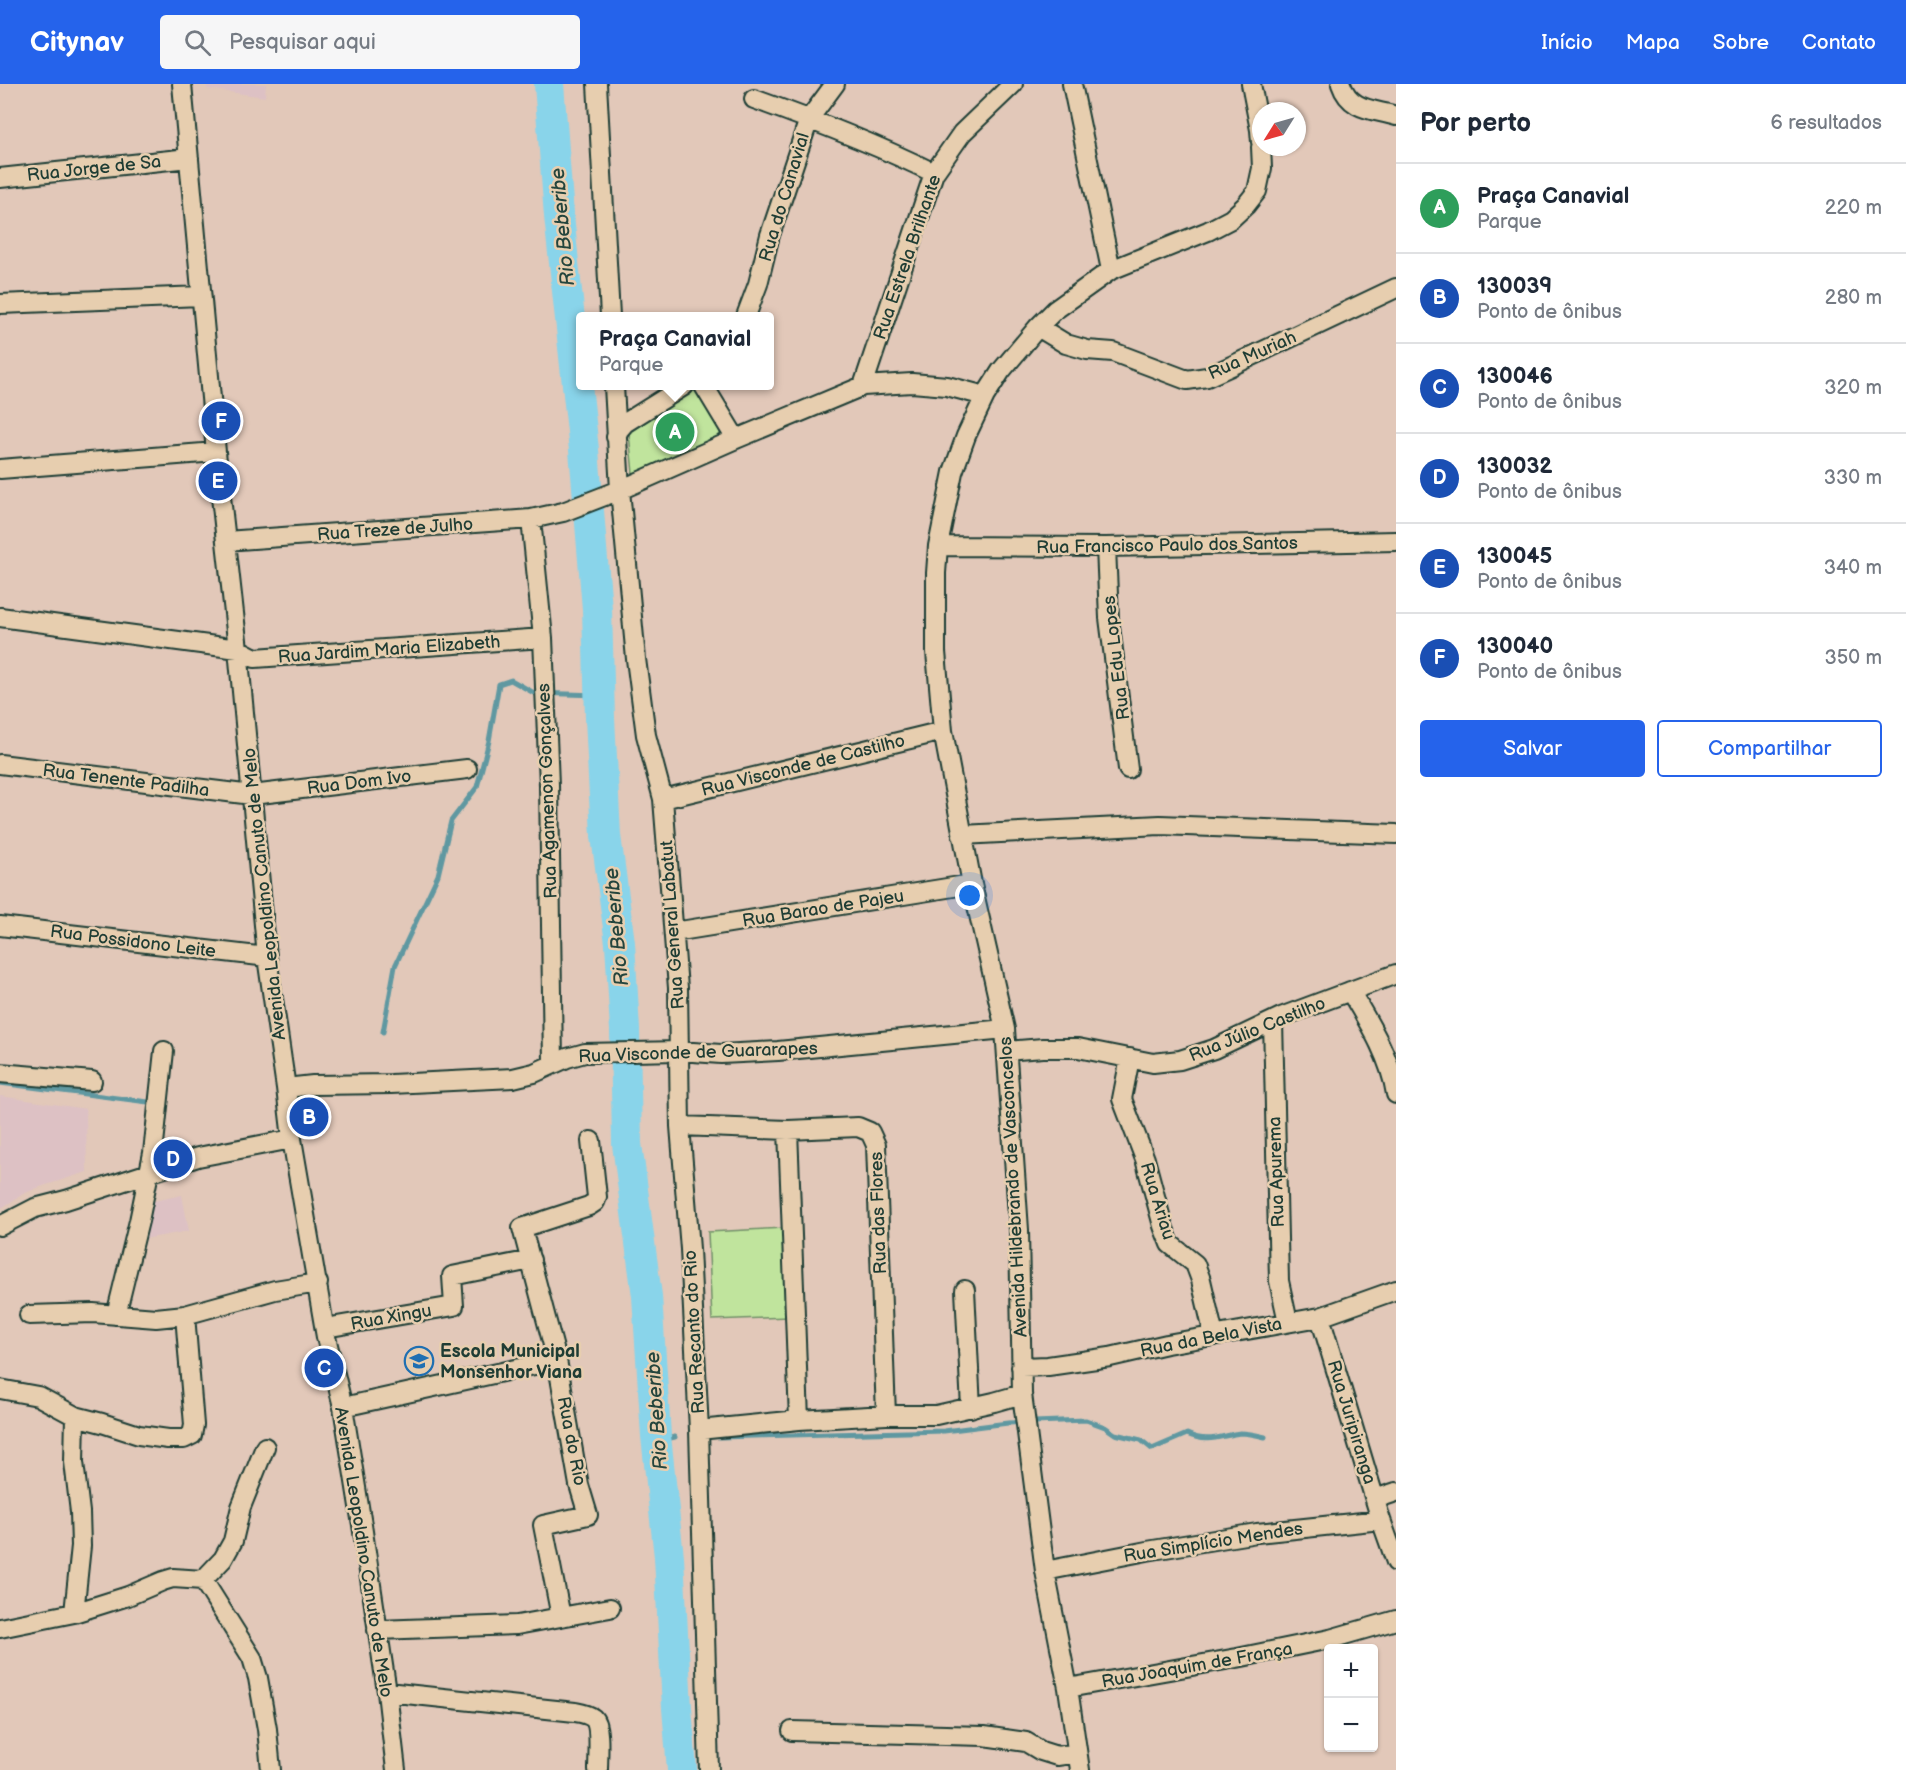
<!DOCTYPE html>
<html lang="pt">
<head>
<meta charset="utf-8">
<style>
  :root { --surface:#fff; --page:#f6f6f7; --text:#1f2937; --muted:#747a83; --line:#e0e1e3; --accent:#2563eb }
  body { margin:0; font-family:"Balsamiq Sans",sans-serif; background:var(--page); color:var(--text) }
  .controls { position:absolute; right:18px; bottom:18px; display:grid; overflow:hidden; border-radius:6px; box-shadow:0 2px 4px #0004 }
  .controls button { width:54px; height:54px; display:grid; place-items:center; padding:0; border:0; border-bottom:2px solid var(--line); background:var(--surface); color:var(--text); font:30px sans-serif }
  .compass { position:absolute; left:1252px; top:18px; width:54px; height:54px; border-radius:50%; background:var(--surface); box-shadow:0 2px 4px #0004; rotate:233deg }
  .you { position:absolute; left:970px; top:812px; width:21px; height:21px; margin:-15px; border:4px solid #fff; border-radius:50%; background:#1a73e8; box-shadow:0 0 0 9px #1a73e833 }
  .badge { display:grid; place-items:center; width:39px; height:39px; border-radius:50%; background:var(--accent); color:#fff; font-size:20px; font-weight:700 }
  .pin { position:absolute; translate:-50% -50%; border:3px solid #fff; box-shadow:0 2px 6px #0006 }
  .popup { position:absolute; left:576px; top:228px; width:198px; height:78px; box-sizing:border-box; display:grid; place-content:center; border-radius:6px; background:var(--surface); filter:drop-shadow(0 2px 4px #0005); font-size:20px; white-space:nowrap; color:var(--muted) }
  .popup b { font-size:22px; color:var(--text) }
  .popup::after { content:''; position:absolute; left:50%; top:100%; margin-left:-12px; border:12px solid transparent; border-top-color:var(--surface) }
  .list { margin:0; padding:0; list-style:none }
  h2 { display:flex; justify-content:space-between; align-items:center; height:78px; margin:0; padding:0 24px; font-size:26px }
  h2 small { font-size:20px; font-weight:400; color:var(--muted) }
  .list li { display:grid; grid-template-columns:39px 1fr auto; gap:18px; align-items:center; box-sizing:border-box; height:90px; padding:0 24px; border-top:2px solid var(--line) }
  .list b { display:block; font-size:22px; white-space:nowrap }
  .list p { margin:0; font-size:20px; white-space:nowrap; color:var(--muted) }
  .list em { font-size:20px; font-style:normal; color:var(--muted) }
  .actions { display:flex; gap:12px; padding:18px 24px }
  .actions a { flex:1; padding:14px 0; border:2px solid var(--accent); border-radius:6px; text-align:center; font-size:21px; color:var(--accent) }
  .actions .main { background:var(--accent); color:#fff }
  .icon { flex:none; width:33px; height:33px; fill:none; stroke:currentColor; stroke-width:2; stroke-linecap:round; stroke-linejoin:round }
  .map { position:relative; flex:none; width:1396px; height:1686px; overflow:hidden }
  header { display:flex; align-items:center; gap:36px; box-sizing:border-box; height:84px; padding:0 30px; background:var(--accent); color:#fff }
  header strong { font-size:28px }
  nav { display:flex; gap:33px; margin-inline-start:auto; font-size:21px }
  .search { width:420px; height:54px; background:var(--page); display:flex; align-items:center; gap:15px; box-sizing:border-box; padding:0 21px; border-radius:6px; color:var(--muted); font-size:22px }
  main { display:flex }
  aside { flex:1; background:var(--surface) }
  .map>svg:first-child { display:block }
  .built { fill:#ddc1c4 }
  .green { fill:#c0e49d; stroke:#709068; stroke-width:1.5 }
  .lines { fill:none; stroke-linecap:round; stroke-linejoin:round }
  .stream { stroke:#5f98a1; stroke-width:5 }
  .river { stroke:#89d4ea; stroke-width:30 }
  .minor-casing { stroke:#1f3d34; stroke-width:22 }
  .minor { stroke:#e7ceaf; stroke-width:18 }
  .labels { text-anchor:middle; stroke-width:5; stroke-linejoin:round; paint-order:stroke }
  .street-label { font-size:18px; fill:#1f3d34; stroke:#e7ceaf }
  .poi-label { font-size:18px; font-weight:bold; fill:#1f3d34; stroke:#e7ceaf; text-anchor:start }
  .water-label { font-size:20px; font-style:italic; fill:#24453d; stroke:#e7ceaf }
</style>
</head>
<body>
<header>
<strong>Citynav</strong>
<div class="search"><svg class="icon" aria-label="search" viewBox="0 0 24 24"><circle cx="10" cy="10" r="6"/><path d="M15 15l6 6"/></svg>Pesquisar aqui</div>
<nav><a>Início</a><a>Mapa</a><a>Sobre</a><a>Contato</a></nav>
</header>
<main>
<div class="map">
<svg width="1396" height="1686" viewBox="0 0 1396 1686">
  <rect width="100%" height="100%" fill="#e2c8b9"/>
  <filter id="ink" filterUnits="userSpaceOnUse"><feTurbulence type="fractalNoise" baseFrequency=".0167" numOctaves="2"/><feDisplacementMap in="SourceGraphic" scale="12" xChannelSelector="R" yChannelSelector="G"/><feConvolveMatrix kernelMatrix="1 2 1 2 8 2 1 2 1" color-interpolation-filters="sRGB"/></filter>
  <g filter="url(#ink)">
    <!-- built -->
    <path class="built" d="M207 0H266L265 13 207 5Z
      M0 1012 86 1025 87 1088 40 1103 23 1110 0 1125Z
      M182 1111 189 1147 139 1156 149 1118Z"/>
    <!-- green -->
    <path class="green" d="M693 306 698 308 720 348V352L638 390 633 389 629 349Z
      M785 1144 789 1233 712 1236 708 1148Z"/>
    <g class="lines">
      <!-- stream -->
      <path class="stream" d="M383 948 395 882 438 791 451 737 477 703 489 657 499 600 511 596 534 609 599 611
        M0 999 148 1018
        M719 1353 944 1347 1008 1339 1086 1336 1105 1343 1115 1350 1141 1356 1152 1365 1187 1350C1208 1360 1220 1352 1240 1349 1248 1349 1257 1351 1265 1353
        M657 1357 675 1353"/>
      <!-- river -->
      <path class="river" d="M549 0 559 132 584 366 597 525 600 634 606 752 620 859 625 946 627 1060 647 1212 656 1352 669 1473 677 1624 682 1686"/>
      <!-- minor casing -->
      <g class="minor-casing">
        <path id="minor" d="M182 0 216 368 238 565 267 873 286 1004 292 1055 326 1253 343 1323 362 1441 387 1608 396 1686
          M597 0 610 232
          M1072 0 1111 186
          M1251 0 1260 46 1261 58
          M1341 0C1350 27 1373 25 1396 32
          M754 15C815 37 876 60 934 89
          M0 94 189 74
          M0 220 201 212
          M746 232 758 200 770 151 809 35 835 0
          M1038 243 1066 260 1087 266 1113 268 1187 296 1207 293 1229 283 1396 204
          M614 302 620 406 636 575 646 651 663 715 678 904 680 1042 690 1165 699 1346 709 1686
          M704 302 736 355
          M863 302 934 89 962 49 1013 0
          M616 353 619 346 625 339 684 302
          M0 385 216 368
          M531 435 543 554 549 701 553 980
          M226 457 531 435 563 428 620 406 736 355 863 302 912 299 947 302 985 312
          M938 462 1106 463 1396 457
          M1106 463 1109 534 1128 685
          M0 533 238 565 255 574 543 554
          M0 680 252 711 467 685
          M663 715 943 647
          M962 751 1160 741 1396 750
          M0 842 267 873
          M674 848 972 800
          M1350 907C1369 939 1390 972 1396 1010
          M1273 937 1279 1197 1288 1238
          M1007 967 1043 964H1078L1153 979 1180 976 1214 965 1281 933 1396 890
          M1130 974 1122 1015 1145 1075 1163 1142 1170 1160 1195 1180 1201 1196 1214 1252
          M0 989 92 997
          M286 1004 313 1001 391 1000 513 994 534 989 567 974 585 969 679 967 721 970 778 967 1005 945
          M680 1042 788 1046 858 1043 870 1048 876 1061 886 1331
          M788 1046 799 1336
          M0 1142 35 1124 66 1116 198 1073 292 1055
          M965 1206 971 1324
          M29 1231 93 1229 156 1234 185 1231 275 1206 318 1199
          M116 1231 139 1137 153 1069 164 967
          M1320 1233 1381 1436 1396 1478
          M325 1244 454 1222 452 1192 531 1176
          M1021 1283 1048 1282 1110 1273 1167 1260 1320 1233 1396 1206
          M0 1305 38 1312 75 1332 102 1339 139 1351 168 1355H184L192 1351 194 1341 185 1231
          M343 1323 557 1276
          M699 1346 799 1336 886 1331H936L994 1318 1022 1310
          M1375 1415 1396 1408
          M1045 1487 1147 1467 1257 1449 1381 1436
          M203 1496 252 1574 258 1594 267 1645 271 1686
          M74 1529 81 1462 80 1428 74 1378 75 1332
          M561 1533 543 1441 588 1431 579 1401 557 1276 522 1144 589 1122 595 1118 597 1113 591 1057
          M0 1544 74 1529 128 1512 163 1497 173 1494 203 1496 223 1475 233 1457 241 1423 265 1363
          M377 1546 517 1541 610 1524
          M1068 1604 1237 1574 1330 1555 1396 1536
          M387 1608 575 1628C581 1629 588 1630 593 1634 601 1641 598 1675 598 1686
          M792 1647 984 1652 1026 1658 1041 1667 1057 1672 1077 1669
          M1080 1686 1068 1604 1045 1487 1022 1310 1019 1146 1005 945 972 800 943 647 936 568V489L938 462 953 388 966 352 985 312 1001 287 1038 243 1055 226 1111 186 1208 147 1231 135 1246 121 1257 107 1262 84 1261 63"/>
      </g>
      <!-- minor -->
      <use href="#minor" class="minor"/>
    </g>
  </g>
  <!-- icons -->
  <defs>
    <g id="school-ring" transform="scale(1.5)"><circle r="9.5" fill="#e7ceaf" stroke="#1f6fb2" stroke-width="1.5"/><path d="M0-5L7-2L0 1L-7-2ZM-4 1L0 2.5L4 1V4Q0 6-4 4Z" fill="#1f6fb2"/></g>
  </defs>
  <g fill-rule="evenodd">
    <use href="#school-ring" x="419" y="1277"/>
  </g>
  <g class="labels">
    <!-- street labels -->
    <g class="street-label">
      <text transform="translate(94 84) rotate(-6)" y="6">Rua Jorge de Sa</text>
      <text transform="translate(784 113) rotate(-73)" y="6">Rua do Canavial</text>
      <text transform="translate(907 173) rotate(-71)" y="6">Rua Estrela Brilhante</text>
      <text transform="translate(1252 271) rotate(-24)" y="6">Rua Muriah</text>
      <text transform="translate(395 445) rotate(-4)" y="6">Rua Treze de Julho</text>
      <text transform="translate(1167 461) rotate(-1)" y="6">Rua Francisco Paulo dos Santos</text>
      <text transform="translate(389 565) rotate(-4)" y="6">Rua Jardim Maria Elizabeth</text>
      <text transform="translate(1116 574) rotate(-97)" y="6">Rua Edu Lopes</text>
      <text transform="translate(803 681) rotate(-14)" y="6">Rua Visconde de Castilho</text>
      <text transform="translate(126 696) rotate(7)" y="6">Rua Tenente Padilha</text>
      <text transform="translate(359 698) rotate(-7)" y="6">Rua Dom Ivo</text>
      <text transform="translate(547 707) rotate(-92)" y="6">Rua Agamenon Gonçalves</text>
      <text transform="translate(264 810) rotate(-96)" y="6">Avenida Leopoldino Canuto de Melo</text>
      <text transform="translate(823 824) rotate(-9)" y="6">Rua Barao de Pajeu</text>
      <text transform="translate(672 841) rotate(-94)" y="6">Rua General Labatut</text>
      <text transform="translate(133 857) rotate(7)" y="6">Rua Possidono Leite</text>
      <text transform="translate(1257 945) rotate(-22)" y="6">Rua Júlio Castilho</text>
      <text transform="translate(698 968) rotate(-2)" y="6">Rua Visconde de Guararapes</text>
      <text transform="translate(1276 1088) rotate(-92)" y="6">Rua Apurema</text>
      <text transform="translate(1013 1103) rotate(-93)" y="6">Avenida Hildebrando de Vasconcelos</text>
      <text transform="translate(1158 1117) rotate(73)" y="6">Rua Ariau</text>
      <text transform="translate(878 1129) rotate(-92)" y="6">Rua das Flores</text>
      <text transform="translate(391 1233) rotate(-10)" y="6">Rua Xingu</text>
      <text transform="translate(694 1248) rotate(-93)" y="6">Rua Recanto do Rio</text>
      <text transform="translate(1211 1253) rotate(-11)" y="6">Rua da Bela Vista</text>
      <text transform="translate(1352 1338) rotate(73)" y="6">Rua Juripiranga</text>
      <text transform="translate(572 1357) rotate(79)" y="6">Rua do Rio</text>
      <text transform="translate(1213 1458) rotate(-9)" y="6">Rua Simplício Mendes</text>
      <text transform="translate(364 1468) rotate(81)" y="6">Avenida Leopoldino Canuto de Melo</text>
      <text transform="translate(1197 1581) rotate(-10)" y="6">Rua Joaquim de França</text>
    </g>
    <!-- poi labels -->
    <g class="poi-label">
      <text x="440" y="1273">Escola Municipal<tspan x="440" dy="21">Monsenhor Viana</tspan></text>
    </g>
    <!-- water labels -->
    <g class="water-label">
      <text transform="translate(562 143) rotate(-95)" y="7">Rio Beberibe</text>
      <text transform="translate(616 843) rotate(-95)" y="7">Rio Beberibe</text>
      <text transform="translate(656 1327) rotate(-94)" y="7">Rio Beberibe</text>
    </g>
  </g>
</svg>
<div class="controls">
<button>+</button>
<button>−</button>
</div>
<svg class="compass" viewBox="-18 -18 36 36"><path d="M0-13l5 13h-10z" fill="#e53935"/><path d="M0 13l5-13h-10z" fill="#747a83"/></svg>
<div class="you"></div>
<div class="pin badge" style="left:675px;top:348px;background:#2e9e5b">A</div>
<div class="popup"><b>Praça Canavial</b>Parque</div>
<div class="pin badge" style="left:309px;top:1033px;background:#1a4fb4">B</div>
<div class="pin badge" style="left:324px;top:1284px;background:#1a4fb4">C</div>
<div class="pin badge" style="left:173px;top:1075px;background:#1a4fb4">D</div>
<div class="pin badge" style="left:218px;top:397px;background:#1a4fb4">E</div>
<div class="pin badge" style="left:221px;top:337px;background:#1a4fb4">F</div>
</div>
<aside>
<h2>Por perto<small>6 resultados</small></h2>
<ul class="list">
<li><span class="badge" style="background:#2e9e5b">A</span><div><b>Praça Canavial</b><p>Parque</p></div><em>220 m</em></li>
<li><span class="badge" style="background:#1a4fb4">B</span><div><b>130039</b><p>Ponto de ônibus</p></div><em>280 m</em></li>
<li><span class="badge" style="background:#1a4fb4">C</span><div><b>130046</b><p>Ponto de ônibus</p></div><em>320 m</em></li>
<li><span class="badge" style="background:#1a4fb4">D</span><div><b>130032</b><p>Ponto de ônibus</p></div><em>330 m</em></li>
<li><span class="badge" style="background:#1a4fb4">E</span><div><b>130045</b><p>Ponto de ônibus</p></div><em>340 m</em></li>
<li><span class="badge" style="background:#1a4fb4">F</span><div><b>130040</b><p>Ponto de ônibus</p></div><em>350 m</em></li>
</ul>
<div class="actions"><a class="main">Salvar</a><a>Compartilhar</a></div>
</aside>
</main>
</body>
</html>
